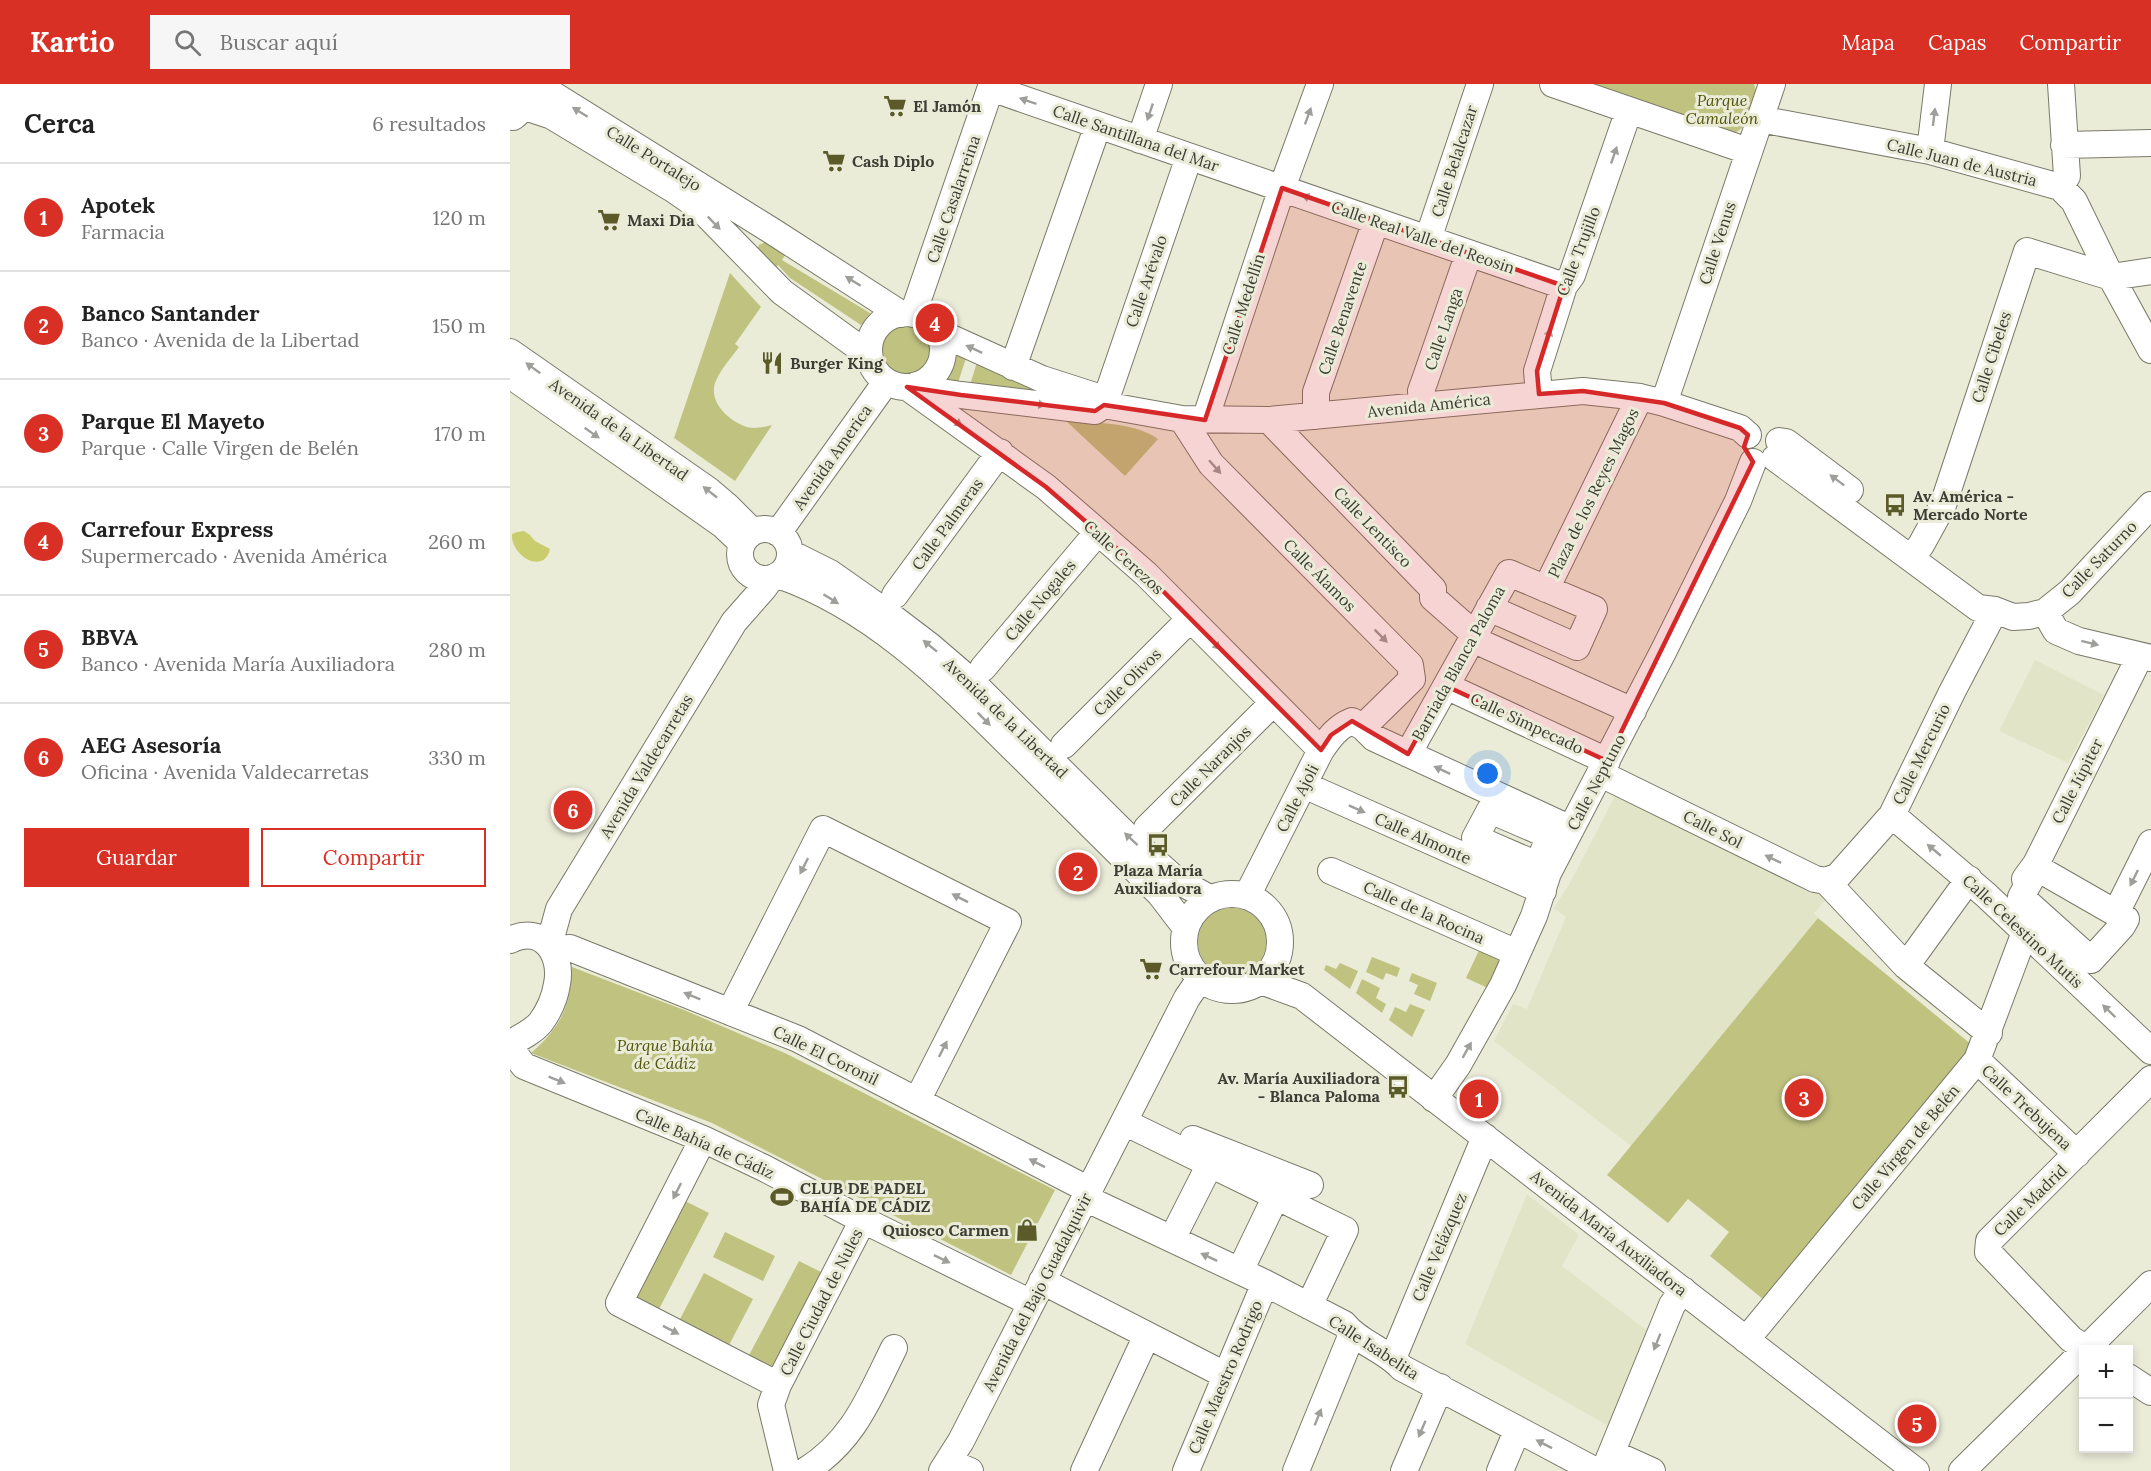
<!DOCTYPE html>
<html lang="es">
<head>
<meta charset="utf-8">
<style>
  :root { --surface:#fff; --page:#f6f6f6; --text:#222; --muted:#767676; --line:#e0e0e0; --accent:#d93025 }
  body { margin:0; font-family:Lora,serif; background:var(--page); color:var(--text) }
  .controls { position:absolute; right:18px; bottom:18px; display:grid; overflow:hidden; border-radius:0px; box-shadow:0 3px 9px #0003 }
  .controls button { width:54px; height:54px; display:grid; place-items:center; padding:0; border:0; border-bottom:2px solid var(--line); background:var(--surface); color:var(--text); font:30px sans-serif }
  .you { position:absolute; left:978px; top:690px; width:21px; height:21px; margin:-15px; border:4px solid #fff; border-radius:50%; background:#1a73e8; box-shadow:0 0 0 9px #1a73e833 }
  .badge { display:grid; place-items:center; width:39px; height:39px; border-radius:50%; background:var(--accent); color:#fff; font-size:20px; font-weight:700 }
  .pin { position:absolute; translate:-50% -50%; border:3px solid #fff; box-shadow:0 2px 6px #0006 }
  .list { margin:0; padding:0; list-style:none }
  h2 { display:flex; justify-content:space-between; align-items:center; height:78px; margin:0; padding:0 24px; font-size:26px }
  h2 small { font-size:20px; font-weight:400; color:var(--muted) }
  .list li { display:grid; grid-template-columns:39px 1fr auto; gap:18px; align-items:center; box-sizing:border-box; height:108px; padding:0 24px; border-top:2px solid var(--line) }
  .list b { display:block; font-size:22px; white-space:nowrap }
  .list p { margin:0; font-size:20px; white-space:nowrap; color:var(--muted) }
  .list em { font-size:20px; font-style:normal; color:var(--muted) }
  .actions { display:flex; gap:12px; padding:18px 24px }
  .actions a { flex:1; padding:14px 0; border:2px solid var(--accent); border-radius:0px; text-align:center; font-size:21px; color:var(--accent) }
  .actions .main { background:var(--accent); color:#fff }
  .icon { flex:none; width:33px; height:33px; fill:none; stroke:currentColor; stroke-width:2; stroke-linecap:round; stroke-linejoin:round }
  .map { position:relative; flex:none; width:1641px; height:1387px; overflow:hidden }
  header { display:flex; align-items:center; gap:36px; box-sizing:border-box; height:84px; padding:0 30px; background:var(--accent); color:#fff }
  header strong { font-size:28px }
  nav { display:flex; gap:33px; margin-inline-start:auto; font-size:21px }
  .search { width:420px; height:54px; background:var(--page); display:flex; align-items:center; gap:15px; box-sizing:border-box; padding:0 21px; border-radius:0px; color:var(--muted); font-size:22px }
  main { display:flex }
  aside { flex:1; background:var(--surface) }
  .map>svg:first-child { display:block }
  .built { fill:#e2e4c8 }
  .green { fill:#c0c380 }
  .water { fill:#cacd6e }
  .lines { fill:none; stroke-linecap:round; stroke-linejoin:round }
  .minor-casing { stroke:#797a68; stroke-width:28 }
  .minor { stroke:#fff; stroke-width:26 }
  .oneway { fill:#9e9e9a }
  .marked { fill:#d62828; fill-opacity:0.2; stroke:#d62828; stroke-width:4.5; stroke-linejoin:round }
  .labels { text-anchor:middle; stroke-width:6; stroke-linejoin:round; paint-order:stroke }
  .park-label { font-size:16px; font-style:italic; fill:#53540a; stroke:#ebecd8 }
  .poi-label { font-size:16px; font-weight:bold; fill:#3d3e35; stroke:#ebecd8; text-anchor:start }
  .street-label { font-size:16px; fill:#3d3e35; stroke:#ebecd8 }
</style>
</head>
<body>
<header>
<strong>Kartio</strong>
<div class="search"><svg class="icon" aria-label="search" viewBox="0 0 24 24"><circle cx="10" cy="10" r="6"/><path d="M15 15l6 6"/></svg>Buscar aquí</div>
<nav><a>Mapa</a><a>Capas</a><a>Compartir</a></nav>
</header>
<main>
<aside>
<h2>Cerca<small>6 resultados</small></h2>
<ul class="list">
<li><span class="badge">1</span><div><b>Apotek</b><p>Farmacia</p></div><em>120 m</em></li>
<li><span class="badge">2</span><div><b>Banco Santander</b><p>Banco · Avenida de la Libertad</p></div><em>150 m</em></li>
<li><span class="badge">3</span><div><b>Parque El Mayeto</b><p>Parque · Calle Virgen de Belén</p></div><em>170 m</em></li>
<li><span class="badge">4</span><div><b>Carrefour Express</b><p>Supermercado · Avenida América</p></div><em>260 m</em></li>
<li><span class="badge">5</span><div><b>BBVA</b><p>Banco · Avenida María Auxiliadora</p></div><em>280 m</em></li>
<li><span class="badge">6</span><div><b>AEG Asesoría</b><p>Oficina · Avenida Valdecarretas</p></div><em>330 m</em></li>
</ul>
<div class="actions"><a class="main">Guardar</a><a>Compartir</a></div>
</aside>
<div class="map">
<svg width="1641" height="1387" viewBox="0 0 1641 1387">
  <rect width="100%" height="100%" fill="#ebecd8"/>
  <!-- built -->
  <path class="built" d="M1525 576 1594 611 1558 679 1489 647Z
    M1107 708 1319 812 1304 829 1308 834 1121 1062 984 957 1003 920 1017 925 1056 833 1044 824 1061 797Z
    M1017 1110 1069 1151 1052 1182 1139 1248 1100 1343 955 1260Z"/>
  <!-- green -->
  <path class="green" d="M1062 0H1244C1245 4 1247 10 1247 14 1246 31 1234 45 1220 52Z
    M262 155 279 165 272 176 360 229 351 241 280 194 268 181 261 191 245 169 249 161Z
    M220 189 251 223 225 260 229 263C221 274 210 286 205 299 199 318 218 336 234 342 244 346 253 343 262 341L225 397 164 354Z
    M368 266a27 27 0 1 1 54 0a27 27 0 1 1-54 0Z
    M442 266 457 271 446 305 426 301 439 283Z
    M468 275 582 317 458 307Z
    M555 336C585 340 623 337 648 355L615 392Z
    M688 858a34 34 0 1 1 68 0a34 34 0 1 1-68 0Z
    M1308 834 1468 966 1259 1220 1200 1172 1219 1148 1178 1115 1158 1139 1097 1091Z
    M970 864 994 874 980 905 956 894Z
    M862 873 890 884 887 893 876 889 873 896 856 888Z
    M830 879 848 887 840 905 814 886 816 881 826 885Z
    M62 883 174 926 277 970 545 1106 501 1191 202 1039 21 969C51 943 61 922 62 883Z
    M902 889 927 899 920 917 904 910 908 901 899 897Z
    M852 895 870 904 866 914 876 920 872 929 846 909Z
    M900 920 915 926 902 953 879 936 885 923 896 928Z
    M175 1117 199 1129 148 1227 124 1214Z
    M215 1148 265 1172 253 1197 203 1173Z
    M289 1177 313 1189 263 1286 238 1273Z
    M194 1189 243 1215 218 1263 169 1237Z"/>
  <!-- water -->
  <path class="water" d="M14 447 20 451 25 457 40 465C34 492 0 471 2 450L7 448Z"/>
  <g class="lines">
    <!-- minor casing -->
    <g class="minor-casing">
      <path id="minor" d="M26 0 262 147 391 230
        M1043 0 1238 67
        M0 1C16 7 16 24 3 33
        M481 4 1054 202
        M12 22 42 32 163 105 189 123 272 208 359 271
        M1250 35 1420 67 1550 103 1564 117 1601 193 1641 266
        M630 56 649 0
        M1554 61 1641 59
        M1420 67 1428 0
        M1550 103 1557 92 1551 0
        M918 155 970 0
        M359 266a37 37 0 1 1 74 0a37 37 0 1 1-74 0Z
        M403 230 482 0
        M428 248 532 295 588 313 594 321 672 335 759 336 1073 307 1130 313 1154 319 1230 344 1238 351
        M0 268 198 406 218 423 243 448
        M503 283 588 41
        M0 291 213 441 232 459
        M407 301 425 307 451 311 585 327 594 321
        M397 303 536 403 588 448 636 490 811 666
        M1029 310 1027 287 1054 202 1062 191 1119 26
        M1154 319 1262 0
        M594 321 679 73
        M912 322 911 307 915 296 959 169
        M806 332V308L866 137
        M672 335 701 380 900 581 902 595 853 643
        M695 336 772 104 810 0
        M759 336 923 505V514L964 550
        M1269 357 1276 358 1340 406
        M1265 374 1468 524 1485 526 1503 533 1519 532 1535 528 1560 508 1641 421
        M230 470a25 25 0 1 1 50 0a25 25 0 1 1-50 0Z
        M268 449 376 298
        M280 469 320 489 374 527 420 562 462 598 621 756 665 795 701 815
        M1401 474 1411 461 1433 421 1517 167 1601 193 1641 187
        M268 491C365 524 440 602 511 672 557 718 604 764 650 810L676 844
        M1036 505 1130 313
        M385 511 490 368
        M1535 528 1546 547 1569 557 1641 574
        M962 555 1123 627
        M473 584 588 448
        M936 602 1097 677
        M554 661 680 535
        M898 670 999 489 1084 525 1067 563 979 524
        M1091 690 1305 795 1316 797
        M794 701 1033 807
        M980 726 1038 751 1040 753 1028 779 1025 780 965 754Z
        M1382 731 1476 811 1641 967
        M637 744 763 619
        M1527 784 1616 835 1612 842 1581 876 1511 813Z
        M821 787 1007 869
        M1515 795 1526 780 1630 572
        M1316 797 1328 792 1382 731 1442 608 1485 526
        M1316 797 1396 882 1479 949
        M674 858a48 48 0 1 1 96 0a48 48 0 1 1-96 0Z
        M737 812 811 666C820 653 827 643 842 637L853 643 864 654 1061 745
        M1606 829 1641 759
        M0 856C32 840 53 869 47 900 45 913 39 927 31 938 24 947 10 954 0 959
        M39 861 49 825 224 538 253 505 261 494
        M43 866 60 864 288 955 579 1106
        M1396 882 1459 795
        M751 897 792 912 1406 1387
        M220 928 313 745 498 838 407 1017
        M0 964 14 982 193 1055 254 1084 343 1131 521 1219
        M1467 976 1567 1070
        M924 1015 948 981 993 901 1024 832 1038 789 1153 568 1228 417 1243 378
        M614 1038 835 1146 799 1222
        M193 1055 109 1219 268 1301
        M683 1055 800 1101
        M575 1114 755 1199 834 1240C850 1260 875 1265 892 1284L1086 1387
        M662 1155 700 1080
        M730 1187 766 1112
        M532 1197 715 1291
        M1236 1256 1467 976 1512 856 1517 850
        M1575 1266 1641 1200
        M1578 1266 1561 1255 1478 1168 1479 1157 1641 995
        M883 1274 975 1053
        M1618 1293 1641 1308
        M1102 1369 1142 1387
        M439 1378 460 1387
        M277 1387 261 1321 268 1301 353 1136
        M295 1387C344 1357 360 1312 384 1264
        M432 1387 451 1357 677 914 690 895
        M574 1387 637 1251
        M676 1387 755 1199
        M786 1387 842 1250
        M894 1387 930 1303
        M990 1387 1007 1347
        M1094 1387 1162 1221 1173 1206
        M1452 1387 1574 1267"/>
    </g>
    <!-- minor -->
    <use href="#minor" class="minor"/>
  </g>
  <!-- one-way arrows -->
  <defs><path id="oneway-solid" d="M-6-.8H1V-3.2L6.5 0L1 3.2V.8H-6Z" transform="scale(1.5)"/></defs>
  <g class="oneway">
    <use href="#oneway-solid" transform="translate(518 17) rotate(-161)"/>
    <use href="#oneway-solid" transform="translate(70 28) rotate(-148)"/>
    <use href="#oneway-solid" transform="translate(640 28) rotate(109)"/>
    <use href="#oneway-solid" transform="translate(798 32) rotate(-70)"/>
    <use href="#oneway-solid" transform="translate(1424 33) rotate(-83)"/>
    <use href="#oneway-solid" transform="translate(1104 71) rotate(-71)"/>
    <use href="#oneway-solid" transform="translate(800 114) rotate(-161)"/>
    <use href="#oneway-solid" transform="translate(204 139) rotate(46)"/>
    <use href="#oneway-solid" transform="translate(343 197) rotate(-148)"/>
    <use href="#oneway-solid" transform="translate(1038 253) rotate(-72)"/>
    <use href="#oneway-solid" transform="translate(464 265) rotate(-155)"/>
    <use href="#oneway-solid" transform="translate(23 284) rotate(-144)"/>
    <use href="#oneway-solid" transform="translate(527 320) rotate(7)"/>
    <use href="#oneway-solid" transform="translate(445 337) rotate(35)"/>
    <use href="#oneway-solid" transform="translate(82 349) rotate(35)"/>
    <use href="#oneway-solid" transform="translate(705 383) rotate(49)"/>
    <use href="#oneway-solid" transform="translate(1327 396) rotate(-143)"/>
    <use href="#oneway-solid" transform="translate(200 408) rotate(-142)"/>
    <use href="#oneway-solid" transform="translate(321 515) rotate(32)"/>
    <use href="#oneway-solid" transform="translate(871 552) rotate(45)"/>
    <use href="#oneway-solid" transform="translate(704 559) rotate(45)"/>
    <use href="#oneway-solid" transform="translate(1580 559) rotate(14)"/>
    <use href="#oneway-solid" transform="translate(420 562) rotate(-141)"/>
    <use href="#oneway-solid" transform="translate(474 635) rotate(45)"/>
    <use href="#oneway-solid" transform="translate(932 686) rotate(-155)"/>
    <use href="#oneway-solid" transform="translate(847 725) rotate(24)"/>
    <use href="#oneway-solid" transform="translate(621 755) rotate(-137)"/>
    <use href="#oneway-solid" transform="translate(1424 766) rotate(-140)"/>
    <use href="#oneway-solid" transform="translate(1263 775) rotate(-154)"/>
    <use href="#oneway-solid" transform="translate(294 782) rotate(117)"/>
    <use href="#oneway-solid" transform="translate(1624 794) rotate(116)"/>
    <use href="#oneway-solid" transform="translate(450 814) rotate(-153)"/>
    <use href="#oneway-solid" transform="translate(182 912) rotate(-158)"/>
    <use href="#oneway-solid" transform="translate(1599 927) rotate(-136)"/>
    <use href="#oneway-solid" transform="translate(433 965) rotate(-63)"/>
    <use href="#oneway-solid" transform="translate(957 966) rotate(-61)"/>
    <use href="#oneway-solid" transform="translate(47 996) rotate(22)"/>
    <use href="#oneway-solid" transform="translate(527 1079) rotate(-153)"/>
    <use href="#oneway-solid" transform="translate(167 1107) rotate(117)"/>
    <use href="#oneway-solid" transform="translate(699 1173) rotate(-155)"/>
    <use href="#oneway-solid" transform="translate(432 1175) rotate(26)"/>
    <use href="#oneway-solid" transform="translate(161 1246) rotate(27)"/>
    <use href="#oneway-solid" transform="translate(1147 1258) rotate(112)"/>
    <use href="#oneway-solid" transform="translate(808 1333) rotate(-68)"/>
    <use href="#oneway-solid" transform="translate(912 1345) rotate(113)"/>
    <use href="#oneway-solid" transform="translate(1034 1360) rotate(-153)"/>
  </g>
  <!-- marked area -->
  <path class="marked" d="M772 104 1054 202 1027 287 1029 310 1073 307 1154 319 1230 344 1238 351 1234 363 1243 378 1097 677 936 602 898 670 842 637 821 651 811 666 636 490 536 403 397 303 451 311 585 327 594 321 695 336Z"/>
  <!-- icons -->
  <defs>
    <g id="supermarket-bare" transform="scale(1.8)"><path d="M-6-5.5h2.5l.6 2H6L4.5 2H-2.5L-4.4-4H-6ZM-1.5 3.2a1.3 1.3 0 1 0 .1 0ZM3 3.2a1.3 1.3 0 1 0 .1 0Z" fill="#5a5b28" stroke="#ebecd8" stroke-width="2.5" paint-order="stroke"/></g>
    <g id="restaurant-bare" transform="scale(1.8)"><path d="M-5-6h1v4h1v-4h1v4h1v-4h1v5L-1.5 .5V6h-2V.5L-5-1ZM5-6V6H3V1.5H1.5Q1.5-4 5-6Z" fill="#5a5b28" stroke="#ebecd8" stroke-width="2.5" paint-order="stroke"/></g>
    <g id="bus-bare" transform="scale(1.8)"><path d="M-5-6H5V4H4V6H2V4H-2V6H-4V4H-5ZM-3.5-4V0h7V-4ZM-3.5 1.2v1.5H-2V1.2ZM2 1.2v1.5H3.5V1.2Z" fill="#5a5b28" stroke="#ebecd8" stroke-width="2.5" paint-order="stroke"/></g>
    <g id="stadium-bare" transform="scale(1.8)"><path d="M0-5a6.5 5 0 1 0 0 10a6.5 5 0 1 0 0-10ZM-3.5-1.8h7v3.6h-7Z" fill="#5a5b28" stroke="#ebecd8" stroke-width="2.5" paint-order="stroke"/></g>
    <g id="shop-bare" transform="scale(1.8)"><path d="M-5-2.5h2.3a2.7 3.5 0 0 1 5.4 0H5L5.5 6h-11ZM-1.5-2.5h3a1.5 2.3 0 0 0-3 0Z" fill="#5a5b28" stroke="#ebecd8" stroke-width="2.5" paint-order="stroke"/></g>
  </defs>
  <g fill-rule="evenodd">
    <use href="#supermarket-bare" x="385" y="22"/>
    <use href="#supermarket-bare" x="324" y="77"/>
    <use href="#supermarket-bare" x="99" y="136"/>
    <use href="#restaurant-bare" x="262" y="279"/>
    <use href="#bus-bare" x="1385" y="421"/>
    <use href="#bus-bare" x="648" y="761"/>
    <use href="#supermarket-bare" x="641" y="885"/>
    <use href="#bus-bare" x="888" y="1003"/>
    <use href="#stadium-bare" x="272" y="1113"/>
    <use href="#shop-bare" x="517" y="1146"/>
  </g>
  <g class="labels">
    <!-- park labels -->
    <g class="park-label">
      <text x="1212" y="22">Parque<tspan x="1212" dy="18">Camaleón</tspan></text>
      <text x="155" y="967">Parque Bahía<tspan x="155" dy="18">de Cádiz</tspan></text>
    </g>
    <!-- poi labels -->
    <g class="poi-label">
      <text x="403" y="28">El Jamón</text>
      <text x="342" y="83">Cash Diplo</text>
      <text x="117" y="142">Maxi Dia</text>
      <text x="280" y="285">Burger King</text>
      <text x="1403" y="418">Av. América -<tspan x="1403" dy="18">Mercado Norte</tspan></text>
      <text x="648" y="792" text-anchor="middle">Plaza María<tspan x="648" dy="18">Auxiliadora</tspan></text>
      <text x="659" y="891">Carrefour Market</text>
      <text x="870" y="1000" text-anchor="end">Av. María Auxiliadora<tspan x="870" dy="18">- Blanca Paloma</tspan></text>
      <text x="290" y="1110">CLUB DE PADEL<tspan x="290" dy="18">BAHÍA DE CÁDIZ</tspan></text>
      <text x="499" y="1152" text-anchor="end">Quiosco Carmen</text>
    </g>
    <!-- street labels -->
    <g class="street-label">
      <text transform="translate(626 54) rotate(19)" y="6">Calle Santillana del Mar</text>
      <text transform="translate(144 74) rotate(32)" y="6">Calle Portalejo</text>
      <text transform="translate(944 77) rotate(-72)" y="6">Calle Belalcazar</text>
      <text transform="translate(1452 78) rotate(14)" y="6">Calle Juan de Austria</text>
      <text transform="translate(443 115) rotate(-71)" y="6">Calle Casalarreina</text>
      <text transform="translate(913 153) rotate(19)" y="6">Calle Real Valle del Reosin</text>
      <text transform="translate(1207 159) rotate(-72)" y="6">Calle Venus</text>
      <text transform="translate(1068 167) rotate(-69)" y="6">Calle Trujillo</text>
      <text transform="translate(636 197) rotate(-71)" y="6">Calle Arévalo</text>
      <text transform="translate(733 220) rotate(-72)" y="6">Calle Medellín</text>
      <text transform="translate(832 234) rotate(-71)" y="6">Calle Benavente</text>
      <text transform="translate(933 245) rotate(-71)" y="6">Calle Langa</text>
      <text transform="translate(1481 273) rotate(-72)" y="6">Calle Cibeles</text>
      <text transform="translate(919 321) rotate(-6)" y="6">Avenida América</text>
      <text transform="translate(109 345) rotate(35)" y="6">Avenida de la Libertad</text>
      <text transform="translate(322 373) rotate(-55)" y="6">Avenida America</text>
      <text transform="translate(1083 409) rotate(-64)" y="6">Plaza de los Reyes Magos</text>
      <text transform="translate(437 440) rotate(-54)" y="6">Calle Palmeras</text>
      <text transform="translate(863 443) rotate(46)" y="6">Calle Lentisco</text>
      <text transform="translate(614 473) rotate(42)" y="6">Calle Cerezos</text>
      <text transform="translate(1589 475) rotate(-46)" y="6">Calle Saturno</text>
      <text transform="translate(810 491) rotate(45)" y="6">Calle Álamos</text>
      <text transform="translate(530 516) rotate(-50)" y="6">Calle Nogales</text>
      <text transform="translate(948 579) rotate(-61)" y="6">Barriada Blanca Paloma</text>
      <text transform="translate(617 598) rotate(-45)" y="6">Calle Olivos</text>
      <text transform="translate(496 634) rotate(44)" y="6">Avenida de la Libertad</text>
      <text transform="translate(1017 639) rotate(25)" y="6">Calle Simpecado</text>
      <text transform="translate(1411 670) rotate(-64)" y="6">Calle Mercurio</text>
      <text transform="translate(136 682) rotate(-59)" y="6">Avenida Valdecarretas</text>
      <text transform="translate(700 682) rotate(-45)" y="6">Calle Naranjos</text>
      <text transform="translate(1567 697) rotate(-63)" y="6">Calle Júpiter</text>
      <text transform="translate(1086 698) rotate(-62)" y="6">Calle Neptuno</text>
      <text transform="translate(787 714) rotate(-63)" y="6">Calle Ajoli</text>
      <text transform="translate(1203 745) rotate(27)" y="6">Calle Sol</text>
      <text transform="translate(913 754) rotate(24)" y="6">Calle Almonte</text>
      <text transform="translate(914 828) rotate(24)" y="6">Calle de la Rocina</text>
      <text transform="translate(1513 847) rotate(43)" y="6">Calle Celestino Mutis</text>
      <text transform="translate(316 971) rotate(26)" y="6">Calle El Coronil</text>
      <text transform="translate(1517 1023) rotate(43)" y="6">Calle Trebujena</text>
      <text transform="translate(195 1059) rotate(24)" y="6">Calle Bahía de Cádiz</text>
      <text transform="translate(1395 1063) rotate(-50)" y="6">Calle Virgen de Belén</text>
      <text transform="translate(1520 1116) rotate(-44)" y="6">Calle Madrid</text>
      <text transform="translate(1099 1149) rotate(38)" y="6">Avenida María Auxiliadora</text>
      <text transform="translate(929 1163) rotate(-67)" y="6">Calle Velázquez</text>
      <text transform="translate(527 1208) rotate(-63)" y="6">Avenida del Bajo Guadalquivir</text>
      <text transform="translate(311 1218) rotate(-63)" y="6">Calle Ciudad de Nules</text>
      <text transform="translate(864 1263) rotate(33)" y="6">Calle Isabelita</text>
      <text transform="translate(715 1293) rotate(-67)" y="6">Calle Maestro Rodrigo</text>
    </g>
  </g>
</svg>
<div class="controls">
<button>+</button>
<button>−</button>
</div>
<div class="you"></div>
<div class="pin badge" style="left:969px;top:1015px">1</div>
<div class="pin badge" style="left:568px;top:788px">2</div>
<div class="pin badge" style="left:1294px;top:1014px">3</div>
<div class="pin badge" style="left:425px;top:239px">4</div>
<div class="pin badge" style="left:1407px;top:1340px">5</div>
<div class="pin badge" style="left:63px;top:726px">6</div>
</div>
</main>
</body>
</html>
